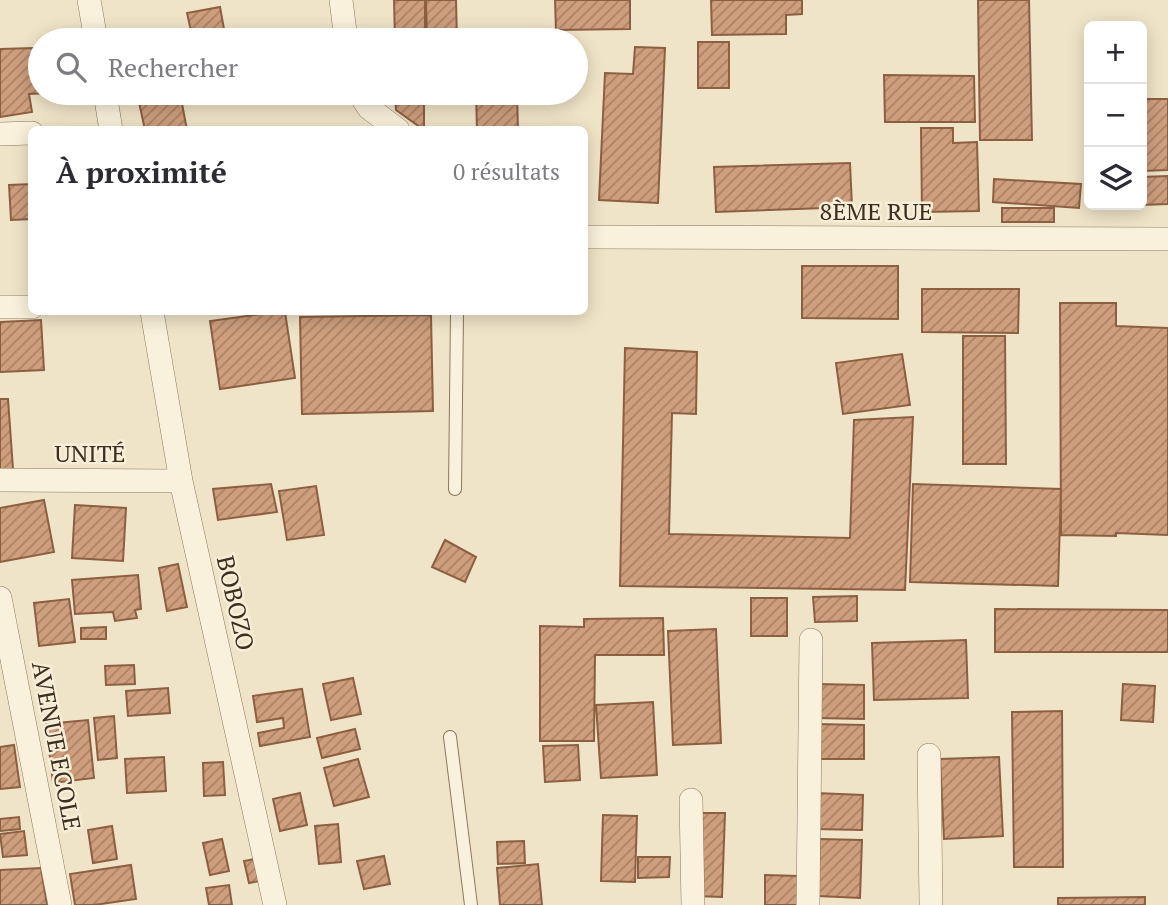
<!DOCTYPE html>
<html lang="fr">
<head>
<meta charset="utf-8">
<style>
  :root { --surface:#fff; --page:#f7f7f7; --text:#2b2b33; --muted:#7c7c81; --line:#e1e1e2 }
  body { margin:0; font-family:"PT Serif",serif; background:var(--page); color:var(--text) }
  .controls { position:absolute; right:21px; top:21px; display:grid; overflow:hidden; border-radius:10px; box-shadow:0 4px 18px #0003 }
  .controls button { width:63px; height:63px; display:grid; place-items:center; padding:0; border:0; border-bottom:2px solid var(--line); background:var(--surface); color:var(--text); font:35px sans-serif }
  .list { margin:0; padding:0; list-style:none }
  h2 { display:flex; justify-content:space-between; align-items:center; height:91px; margin:0; padding:0 28px; font-size:30px }
  h2 small { font-size:23px; font-weight:400; color:var(--muted) }
  .icon { flex:none; width:38px; height:38px; fill:none; stroke:currentColor; stroke-width:2; stroke-linecap:round; stroke-linejoin:round }
  .map { position:relative; flex:none; width:1168px; height:905px; overflow:hidden }
  .search { position:absolute; background:var(--surface); box-shadow:0 4px 18px #0003; left:28px; top:28px; width:560px; height:77px; display:flex; align-items:center; gap:18px; box-sizing:border-box; padding:0 24px; border-radius:38px; color:var(--muted); font-size:26px }
  .panel { position:absolute; background:var(--surface); box-shadow:0 4px 18px #0003; left:28px; top:126px; width:560px; height:189px; border-radius:10px }
  .map>svg:first-child { display:block }
  .building { fill:url(#building-hatch); stroke:#8d5f41; stroke-width:2 }
  .lines { fill:none; stroke-linecap:round; stroke-linejoin:round }
  .lane-casing { stroke:#8d765c; stroke-width:14 }
  .street-casing { stroke:#8d765c; stroke-width:24 }
  .lane { stroke:#faf1dc; stroke-width:12 }
  .street { stroke:#faf1dc; stroke-width:23 }
  .labels { text-anchor:middle; stroke-width:5; stroke-linejoin:round; paint-order:stroke }
  .street-label { font-size:24px; fill:#3d2e20; stroke:#f7eed8 }
</style>
</head>
<body>
<div class="map">
<svg width="1168" height="905" viewBox="0 0 1168 905">
  <defs>
    <pattern id="building-hatch" width="6" height="6" patternUnits="userSpaceOnUse" patternTransform="scale(1.75)"><rect width="6" height="6" fill="#cf9f7d"/><path d="M-1 1l2-2M0 6l6-6M5 7l2-2" fill="none" stroke="#a98266"/></pattern>
  </defs>
  <rect width="100%" height="100%" fill="#f0e4c8"/>
  <!-- building -->
  <path class="building" d="M394 0H425V40H395Z
    M426 0H456L457 40H427Z
    M555 0H630V29L556 30Z
    M711 0H802V14L786 15V34L712 35Z
    M978 0H1029L1032 140H980Z
    M220 7 226 40H193L187 13Z
    M698 42H729V88H698Z
    M635 47 665 48 658 203 599 200 605 73 633 74Z
    M33 48 34 67H40V93H48L29 94 32 112 0 117V49Z
    M884 75 974 76 975 122H885Z
    M137 93H180L187 130H145Z
    M395 93H424V130L396 110Z
    M476 93H517L518 130H477Z
    M1142 99H1168V170L1142 171Z
    M921 128H953V143L977 142 979 211 922 212Z
    M850 163 852 207 716 212 714 167Z
    M1168 176V204L1142 205V177Z
    M994 179 1081 184 1079 208 993 202Z
    M32 184V219L11 220 9 185Z
    M1002 208H1054V222H1002Z
    M802 266H898V319L802 318Z
    M922 289H1019L1018 333 922 332Z
    M1060 303H1116V326L1168 328V535L1116 533V536L1061 535Z
    M276 312H285L295 378 220 389 210 321Z
    M431 315 433 411 302 414 300 317Z
    M41 320 44 370 0 372V322Z
    M963 336H1005L1006 464H963Z
    M625 348 697 352 696 414 672 413 669 534 850 538 854 420 913 417 905 590 620 586Z
    M902 354 910 405 843 414 836 363Z
    M0 399H8L13 469H0Z
    M271 484 277 512 218 520 213 489Z
    M913 484 1061 489 1058 586 910 582Z
    M316 486 324 535 287 540 279 491Z
    M44 500 54 552 0 562V508Z
    M75 505 126 508 123 561 72 558Z
    M445 540 476 557 465 582 432 567Z
    M178 564 187 607 167 611 159 568Z
    M138 575 141 609 135 610 137 618 115 621 113 612 75 614 72 580Z
    M857 596V621L815 622 813 597Z
    M751 598H787V636H751Z
    M69 599 75 642 39 646 34 603Z
    M995 609 1168 610V652H995Z
    M663 618 664 655H595L594 741H540V626L584 627V619Z
    M106 627V639H81V628Z
    M716 629 721 743 673 745 668 631Z
    M966 640 968 698 874 700 872 643Z
    M134 665 135 684 106 685 105 666Z
    M353 678 361 714 331 720 323 684Z
    M817 684 864 685V719L816 718Z
    M1123 684 1155 686 1153 722 1121 720Z
    M168 688 170 713 128 716 126 691Z
    M302 689 310 737 260 746 258 733 284 728 283 718 257 722 253 696Z
    M653 702 657 775 601 778 596 705Z
    M1062 711 1063 867H1014L1012 712Z
    M114 716 117 758 98 760 94 718Z
    M88 720 94 778 53 783 46 724Z
    M816 724 864 725V759H815Z
    M355 729 360 749 322 758 317 738Z
    M14 745 20 787 0 789V747Z
    M578 745 580 780 545 782 543 746Z
    M164 757 166 791 127 793 125 759Z
    M999 757 1003 836 944 839 940 759Z
    M358 759 369 797 334 806 324 768Z
    M223 762 225 795 204 796 203 763Z
    M300 793 307 825 280 831 273 799Z
    M816 793 863 795 862 830 815 829Z
    M698 813H725L722 897 695 896Z
    M603 815 637 816 635 882 601 881Z
    M19 817 20 829 0 831V819Z
    M338 824 341 862 319 864 315 826Z
    M112 826 117 859 93 863 88 830Z
    M24 831 27 855 3 857 0 834Z
    M222 839 229 871 210 875 203 843Z
    M820 839 862 840 860 898 818 896Z
    M524 841 525 863 498 864 497 842Z
    M384 856 390 884 364 889 357 861Z
    M638 857H670L669 877 638 878Z
    M255 859 260 881 249 883 244 861Z
    M538 864 542 905H500L497 868Z
    M131 865 136 899 94 905H75L70 874Z
    M41 868 47 905H0V870Z
    M765 875 799 876V905H765Z
    M229 885 232 905H209L206 888Z
    M1145 897V905H1058V898Z"/>
  <g class="lines">
    <!-- lane casing -->
    <g class="lane-casing">
      <path id="lane" d="M455 489 457 312
        M450 737 471 905"/>
    </g>
    <!-- street casing -->
    <g class="street-casing">
      <path id="street" d="M89 0 96 40
        M341 0 346 40
        M105 93 111 130
        M359 93 369 108 398 130
        M0 134 32 133
        M584 237 1168 239
        M0 307H32
        M152 312 181 481 275 905
        M0 480 181 481
        M0 598 60 905
        M929 755 931 905
        M691 800 693 905
        M808 905 811 640"/>
    </g>
    <!-- lane -->
    <use href="#lane" class="lane"/>
    <!-- street -->
    <use href="#street" class="street"/>
  </g>
  <g class="labels">
    <!-- street labels -->
    <g class="street-label">
      <text x="876" y="220">8ÈME RUE</text>
      <text x="90" y="462">UNITÉ</text>
      <text transform="translate(235 603) rotate(77)" y="8">BOBOZO</text>
      <text transform="translate(56 746) rotate(79)" y="8">AVENUE ECOLE</text>
    </g>
  </g>
</svg>
<div class="controls">
<button>+</button>
<button>−</button>
<button><svg class="icon" aria-label="layers" viewBox="0 0 24 24"><path d="M12 4l9 5-9 5-9-5zM3 14l9 5 9-5"/></svg></button>
</div>
<div class="search"><svg class="icon" aria-label="search" viewBox="0 0 24 24"><circle cx="10" cy="10" r="6"/><path d="M15 15l6 6"/></svg>Rechercher</div>
<section class="panel">
<h2>À proximité<small>0 résultats</small></h2>
<ul class="list">
</ul>
</section>
</div>
</body>
</html>
